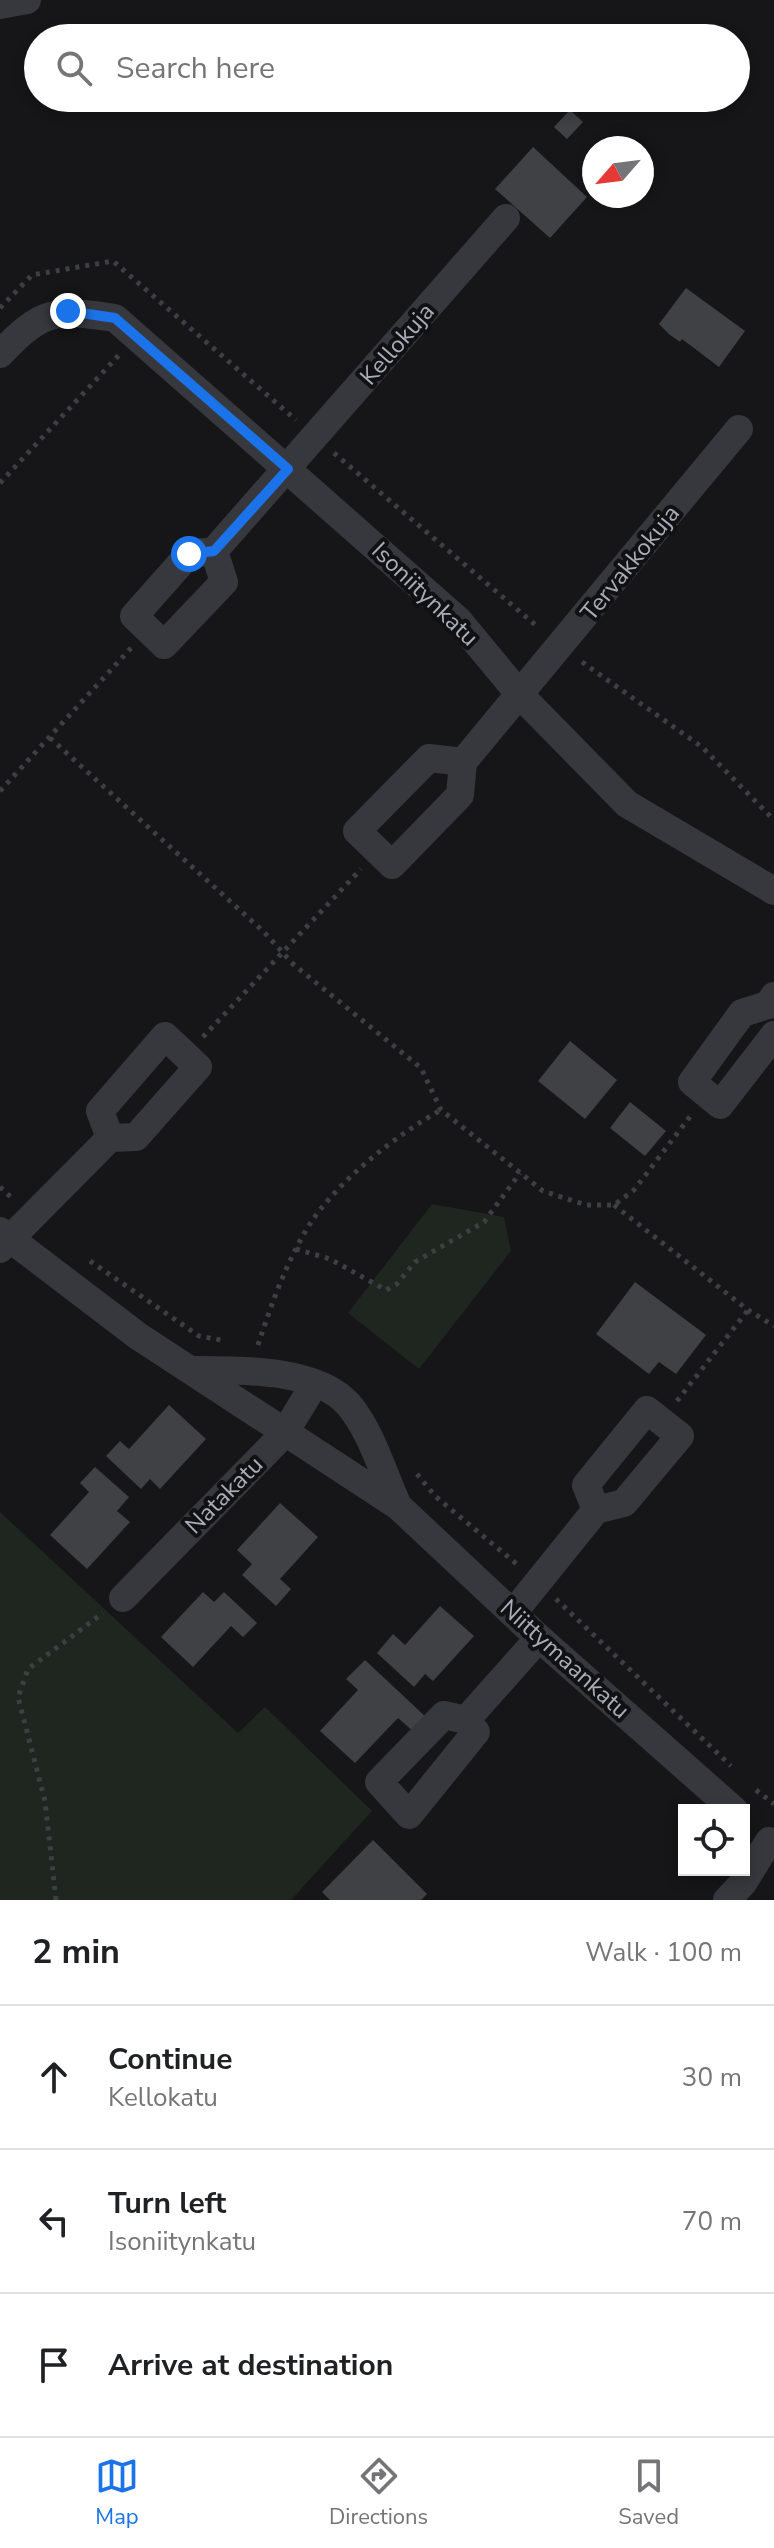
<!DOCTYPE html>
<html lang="en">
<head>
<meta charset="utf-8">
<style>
  :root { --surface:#fff; --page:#f6f6f6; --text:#202124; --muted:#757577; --line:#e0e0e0; --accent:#1a73e8 }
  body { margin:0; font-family:"Nunito Sans",sans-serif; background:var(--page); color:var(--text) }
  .controls { position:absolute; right:24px; bottom:24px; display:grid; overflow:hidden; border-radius:0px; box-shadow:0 4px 12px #0003 }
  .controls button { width:72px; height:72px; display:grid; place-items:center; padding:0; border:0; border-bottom:2px solid var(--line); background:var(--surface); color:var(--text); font:40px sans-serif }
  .compass { position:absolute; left:582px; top:136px; width:72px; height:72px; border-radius:50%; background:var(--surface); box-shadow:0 4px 12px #0003; rotate:242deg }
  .stop { position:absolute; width:24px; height:24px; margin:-18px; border:6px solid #1a73e8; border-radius:50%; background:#fff }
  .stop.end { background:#1a73e8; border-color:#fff; box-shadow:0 2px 8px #0008 }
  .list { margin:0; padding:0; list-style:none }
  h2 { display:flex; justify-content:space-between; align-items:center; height:104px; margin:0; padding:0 32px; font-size:34px }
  h2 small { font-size:26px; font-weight:400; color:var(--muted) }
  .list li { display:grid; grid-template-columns:52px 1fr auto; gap:24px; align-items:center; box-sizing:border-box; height:144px; padding:0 32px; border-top:2px solid var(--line) }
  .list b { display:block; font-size:30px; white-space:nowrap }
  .list p { margin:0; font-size:26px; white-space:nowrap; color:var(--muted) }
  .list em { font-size:26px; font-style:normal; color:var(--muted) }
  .icon { flex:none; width:44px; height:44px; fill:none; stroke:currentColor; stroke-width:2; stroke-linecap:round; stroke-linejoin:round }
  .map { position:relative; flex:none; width:774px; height:1900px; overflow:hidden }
  .search { position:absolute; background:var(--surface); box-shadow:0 4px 12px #0003; left:24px; right:24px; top:24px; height:88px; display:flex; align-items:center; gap:20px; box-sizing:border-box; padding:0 28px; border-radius:44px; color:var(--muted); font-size:30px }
  .sheet { height:536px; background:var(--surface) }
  nav { display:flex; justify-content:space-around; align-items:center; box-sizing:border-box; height:112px; border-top:2px solid var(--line); background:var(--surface); font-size:22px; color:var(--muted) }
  nav a { display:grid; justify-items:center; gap:4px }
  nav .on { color:var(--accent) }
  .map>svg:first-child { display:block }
  .green { fill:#1e261f }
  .building { fill:#404145 }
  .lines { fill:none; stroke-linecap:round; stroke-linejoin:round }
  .path { stroke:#3d3f44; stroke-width:5; stroke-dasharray:4 6; stroke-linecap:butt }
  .street { stroke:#37383d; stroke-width:28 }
  .route { stroke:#1a73e8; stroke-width:10 }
  .labels { text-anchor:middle; stroke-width:8; stroke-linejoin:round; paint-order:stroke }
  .street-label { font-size:24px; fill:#a8adb8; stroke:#111113 }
</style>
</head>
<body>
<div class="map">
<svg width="774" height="1900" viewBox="0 0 774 1900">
  <rect width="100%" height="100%" fill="#161618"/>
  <!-- green -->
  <path class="green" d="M432 1204 504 1217 511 1251 419 1369 348 1313Z
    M0 1512 238 1733 265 1707 372 1811 291 1900H0Z"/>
  <!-- building -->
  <path class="building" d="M570 110 583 122 567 139 554 127Z
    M533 147 587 197 550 238 495 189Z
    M686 288 745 331 719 367 682 339 680 342 670 335 659 324Z
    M570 1041 617 1080 585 1119 538 1081Z
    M630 1102 666 1131 645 1156 610 1128Z
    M635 1282 706 1335 676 1374 659 1362 649 1374 596 1334Z
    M169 1405 206 1439 160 1489 150 1479 141 1489 106 1456 120 1441 129 1449Z
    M95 1467 129 1497 117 1511 130 1522 87 1569 50 1535 89 1492 80 1483Z
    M280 1503 318 1537 280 1579 291 1589 276 1606 242 1575 252 1564 237 1550Z
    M203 1592 214 1602 224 1592 257 1623 243 1637 231 1626 193 1667 161 1637Z
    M440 1606 474 1636 433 1681 425 1674 414 1687 377 1653 393 1634 405 1645Z
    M365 1660 427 1718 414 1732 398 1718 355 1763 320 1731 358 1690 346 1679Z
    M373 1840 427 1894 421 1900H330L322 1892Z"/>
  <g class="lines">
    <!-- path -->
    <path class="path" d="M0 308 32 275 113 261 296 420
      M334 453 539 628
      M0 483 119 355
      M582 662 702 747 774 820
      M50 738 264 932 293 964 421 1068 441 1110 543 1191 586 1205H614L634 1190 692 1114
      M0 791 131 648
      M203 1037 361 869
      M0 1187 14 1200
      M614 1205 748 1310 774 1326
      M296 1249 330 1259 386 1290 397 1284 415 1262 484 1222 520 1173
      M90 1261 199 1336 221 1340
      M258 1345C271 1305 286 1263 308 1227 336 1182 396 1135 441 1110
      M677 1401 748 1310
      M417 1474 435 1496 519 1566
      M556 1599 731 1766
      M756 1790 774 1804
      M56 1900 45 1801 18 1697 28 1669 103 1613"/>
    <!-- street -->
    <path class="street" d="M0 5 27 0
      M0 354C43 309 55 309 115 318L458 620 521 696 627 804 774 891
      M214 551 224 582 164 645 134 616 189 554 214 551 506 218
      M463 762 460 795 392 865 357 831 429 758 463 762 739 429
      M774 996 768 1005 742 1013 692 1082 720 1105 774 1035
      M0 1231 138 1336 398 1506 539 1638 734 1810
      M0 1249 110 1138 100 1111 165 1036 198 1067 136 1137 110 1138
      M194 1370C238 1370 317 1368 349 1405 372 1433 383 1473 398 1506
      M123 1598 284 1434 315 1383
      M513 1613 596 1510 586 1485 647 1410 680 1436 624 1503 596 1510
      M466 1720 476 1732 409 1815 379 1782 444 1715 466 1720 539 1638
      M727 1900 743 1883 769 1841"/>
  </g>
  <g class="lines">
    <!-- route -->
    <path class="route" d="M68 311 115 318 288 469 214 551 189 554"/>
  </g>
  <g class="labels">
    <!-- street labels -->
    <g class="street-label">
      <text transform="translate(397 344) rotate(-49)" y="8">Kellokuja</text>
      <text transform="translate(630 563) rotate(-51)" y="8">Tervakkokuja</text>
      <text transform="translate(425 594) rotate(44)" y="8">Isoniitynkatu</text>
      <text transform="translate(224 1495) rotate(-45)" y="8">Natakatu</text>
      <text transform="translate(565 1659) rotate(42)" y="8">Niittymaankatu</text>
    </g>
  </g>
</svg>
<div class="controls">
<button><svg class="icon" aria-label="locate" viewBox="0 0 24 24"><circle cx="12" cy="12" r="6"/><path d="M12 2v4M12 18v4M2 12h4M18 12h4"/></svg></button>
</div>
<svg class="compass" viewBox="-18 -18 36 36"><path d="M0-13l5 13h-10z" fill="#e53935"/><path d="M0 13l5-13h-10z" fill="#757577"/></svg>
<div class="stop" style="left:189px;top:554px"></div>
<div class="stop end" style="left:68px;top:311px"></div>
<div class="search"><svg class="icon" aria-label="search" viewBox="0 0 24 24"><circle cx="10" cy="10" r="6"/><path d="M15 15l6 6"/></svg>Search here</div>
</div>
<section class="sheet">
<h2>2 min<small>Walk · 100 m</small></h2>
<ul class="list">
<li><svg class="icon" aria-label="ahead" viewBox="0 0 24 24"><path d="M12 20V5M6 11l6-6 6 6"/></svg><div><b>Continue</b><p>Kellokatu</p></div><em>30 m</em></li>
<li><svg class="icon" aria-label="left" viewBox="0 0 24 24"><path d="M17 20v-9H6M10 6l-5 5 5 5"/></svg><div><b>Turn left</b><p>Isoniitynkatu</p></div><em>70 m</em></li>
<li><svg class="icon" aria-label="arrive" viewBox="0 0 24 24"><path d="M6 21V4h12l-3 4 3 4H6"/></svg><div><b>Arrive at destination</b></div></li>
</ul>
</section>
<nav>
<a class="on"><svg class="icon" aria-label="map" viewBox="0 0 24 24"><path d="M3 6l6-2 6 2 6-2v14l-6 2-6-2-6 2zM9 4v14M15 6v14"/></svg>Map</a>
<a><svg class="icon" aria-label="directions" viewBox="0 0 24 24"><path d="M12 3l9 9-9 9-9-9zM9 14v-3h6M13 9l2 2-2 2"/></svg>Directions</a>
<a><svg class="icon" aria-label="saved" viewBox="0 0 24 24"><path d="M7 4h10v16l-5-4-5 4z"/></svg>Saved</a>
</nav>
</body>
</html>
